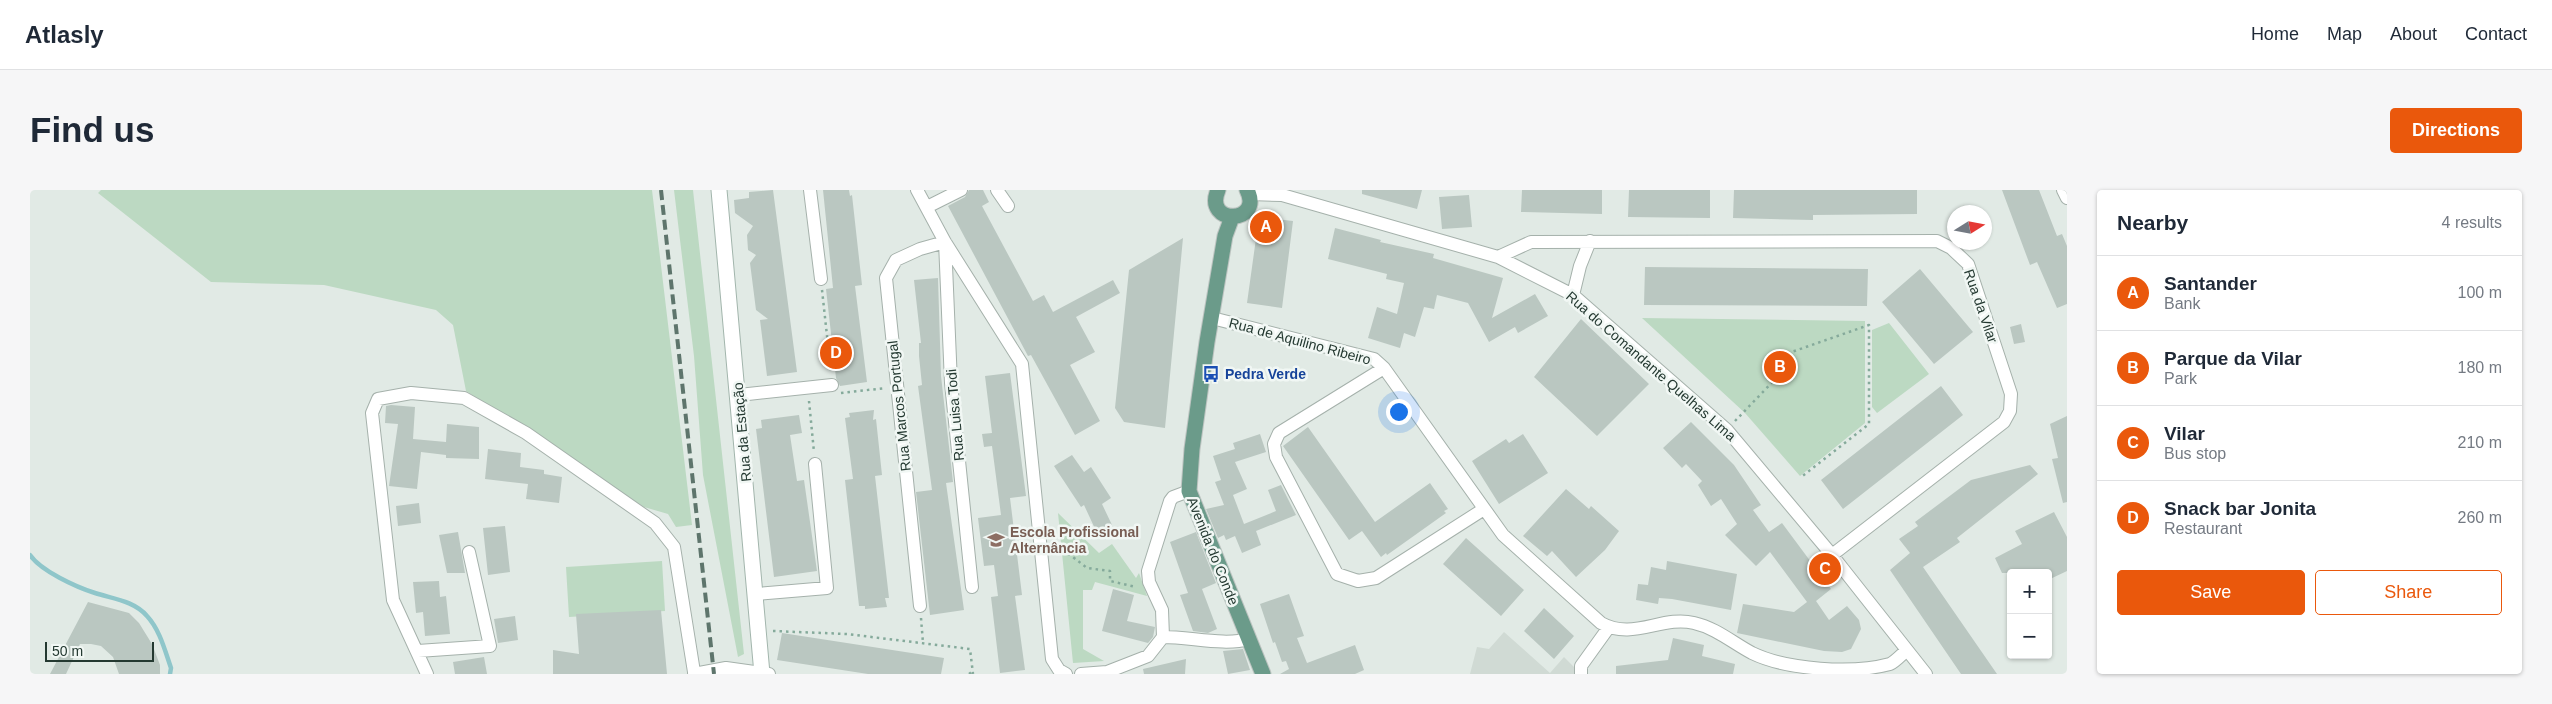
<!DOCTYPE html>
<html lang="en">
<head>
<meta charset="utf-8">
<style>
  :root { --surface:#fff; --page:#f6f6f7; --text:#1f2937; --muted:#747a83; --line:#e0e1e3; --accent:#ea580c }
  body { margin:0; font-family:Arial,sans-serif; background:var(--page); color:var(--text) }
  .controls { position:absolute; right:15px; bottom:15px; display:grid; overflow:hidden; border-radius:5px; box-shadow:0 1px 4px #0004 }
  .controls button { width:45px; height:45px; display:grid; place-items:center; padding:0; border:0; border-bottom:1px solid var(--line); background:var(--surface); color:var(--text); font:25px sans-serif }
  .compass { position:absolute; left:1917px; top:15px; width:45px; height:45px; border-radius:50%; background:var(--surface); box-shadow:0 1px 4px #0004; rotate:79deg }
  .scale { position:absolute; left:15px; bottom:12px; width:109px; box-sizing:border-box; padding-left:5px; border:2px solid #243931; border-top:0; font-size:14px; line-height:18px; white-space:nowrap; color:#243931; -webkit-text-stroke:4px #f1f7f4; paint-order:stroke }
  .you { position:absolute; left:1368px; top:221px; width:18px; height:18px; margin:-12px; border:4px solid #fff; border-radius:50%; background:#1a73e8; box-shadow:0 0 0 8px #1a73e833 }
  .badge { display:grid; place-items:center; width:32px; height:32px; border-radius:50%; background:var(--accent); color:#fff; font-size:16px; font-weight:700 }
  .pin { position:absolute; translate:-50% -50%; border:2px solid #fff; box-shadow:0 1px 5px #0006 }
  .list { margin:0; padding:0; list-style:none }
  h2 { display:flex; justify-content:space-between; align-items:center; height:65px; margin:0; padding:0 20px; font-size:21px }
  h2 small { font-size:16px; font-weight:400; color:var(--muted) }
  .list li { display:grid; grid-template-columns:32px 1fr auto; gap:15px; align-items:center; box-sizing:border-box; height:75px; padding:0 20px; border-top:1px solid var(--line) }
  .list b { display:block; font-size:19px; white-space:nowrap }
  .list p { margin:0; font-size:16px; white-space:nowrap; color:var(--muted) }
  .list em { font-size:16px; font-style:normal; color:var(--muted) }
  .actions { display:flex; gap:10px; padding:15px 20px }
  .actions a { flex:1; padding:11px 0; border:1px solid var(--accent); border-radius:5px; text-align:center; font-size:18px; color:var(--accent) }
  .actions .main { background:var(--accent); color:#fff }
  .map { position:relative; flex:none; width:2037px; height:484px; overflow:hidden; border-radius:5px }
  header { display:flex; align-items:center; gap:30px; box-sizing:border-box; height:70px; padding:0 25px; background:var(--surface); border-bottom:1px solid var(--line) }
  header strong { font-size:24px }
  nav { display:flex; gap:28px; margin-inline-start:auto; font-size:18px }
  .intro { display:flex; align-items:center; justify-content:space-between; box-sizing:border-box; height:120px; padding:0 30px }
  h1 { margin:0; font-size:35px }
  .button { padding:12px 22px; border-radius:5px; background:var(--accent); color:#fff; font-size:18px; font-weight:700 }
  main { display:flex; gap:30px; padding:0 30px }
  aside { flex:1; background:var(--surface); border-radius:5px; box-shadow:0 1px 4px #0004 }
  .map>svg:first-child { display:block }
  .built { fill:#d0dad4 }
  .green { fill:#bcd9c2 }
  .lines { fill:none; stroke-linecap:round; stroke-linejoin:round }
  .stream { stroke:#8fc6ca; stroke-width:4.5 }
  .building { fill:#bac7c1 }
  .street-casing { stroke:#a5b1ab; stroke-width:14 }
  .secondary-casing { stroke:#a2b5ac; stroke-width:17 }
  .primary-casing { stroke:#bdc4c1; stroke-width:17 }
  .path { stroke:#85aa9b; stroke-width:2.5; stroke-dasharray:2.5 4; stroke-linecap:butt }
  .street { stroke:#fff; stroke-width:12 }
  .secondary { stroke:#fff; stroke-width:15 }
  .primary { stroke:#6b9b8a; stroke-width:15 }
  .rail { stroke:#5e756c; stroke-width:4; stroke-dasharray:10 5; stroke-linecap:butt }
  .labels { text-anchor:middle; stroke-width:5; stroke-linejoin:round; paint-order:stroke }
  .street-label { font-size:14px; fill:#243931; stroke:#f1f7f4 }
  .transit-label { font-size:14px; font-weight:bold; fill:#164399; stroke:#f1f7f4; text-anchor:start }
  .education-label { font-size:14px; font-weight:bold; fill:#785e54; stroke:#f1f7f4; text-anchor:start }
</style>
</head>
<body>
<header>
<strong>Atlasly</strong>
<nav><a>Home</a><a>Map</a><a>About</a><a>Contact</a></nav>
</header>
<div class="intro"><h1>Find us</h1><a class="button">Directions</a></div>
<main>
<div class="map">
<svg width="2037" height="484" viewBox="0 0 2037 484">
  <rect width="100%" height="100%" fill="#e1eae5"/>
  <!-- built -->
  <path class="built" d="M1474 442 1520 483 1534 467 1546 479 1547 484H1440L1447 457 1459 459Z"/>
  <!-- green -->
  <path class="green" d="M71 0H622L662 335 646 337 638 324 614 317 436 201 423 135 406 120 294 95 181 92 68 3Z
    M644 0H663L714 464 708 467 673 285 664 166Z
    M1612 128 1835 131V233L1770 286 1715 223Z
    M1859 133 1899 184 1847 223 1842 217V140Z
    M1028 323 1069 363 1082 354 1106 388 1109 383 1117 406 1065 392 1062 400H1053V459L1074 471 1043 473Z
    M632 371 635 421 539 427 536 377Z"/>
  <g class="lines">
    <!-- stream -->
    <path class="stream" d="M0 365C11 381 46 397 65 403 84 409 104 411 117 426 130 440 135 461 141 478L140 484"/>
  </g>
  <!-- building -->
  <path class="building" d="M743 0 767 182 737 186 730 130 738 129 726 120 720 73 726 65 718 60 717 45 723 36 705 23 704 10 719 8V2Z
    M793 0H819L820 6 822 5 832 95 825 96 837 192 810 196 806 188 796 99 803 98Z
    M939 0H953L959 12 952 16 1003 111 1014 105 1023 122 1083 90 1090 103 1046 127 1065 162 1040 175 1070 231 1045 245 1001 165 998 166 918 16 935 7Z
    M1332 0H1392L1387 19 1332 4Z
    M1492 0H1572V24L1491 22Z
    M1599 0H1680V28L1598 27Z
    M1704 0H1887V24L1783 25V30L1703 28Z
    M1972 0H2009L2027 46 2032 44 2037 56V114L2027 118 2007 72 2000 75Z
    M1439 5 1442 37 1412 39 1409 7Z
    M1229 27 1263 31 1252 118 1217 113Z
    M1305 38 1351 50 1350 52 1404 64 1403 68 1473 88 1462 128 1505 104 1518 126 1488 143 1485 137 1459 152 1438 113 1407 105 1404 119 1394 117 1385 147 1374 143 1370 158 1338 148 1347 117 1367 124 1374 93 1356 89 1357 84 1298 69Z
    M1153 48 1135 238 1094 232 1085 218 1099 80Z
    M1615 77 1838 79 1837 116 1614 115Z
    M1890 79 1943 142 1904 174 1852 112Z
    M908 88 911 186 923 292 916 293 934 420 900 425 886 302 902 300 888 196 892 195 889 166V153H891L884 90Z
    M1551 129 1619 194 1567 246 1504 187Z
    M1991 134 1995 152 1984 154 1980 137Z
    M980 183 996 306 980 308 992 405 985 406 995 480 970 483 961 407 968 406 964 375 954 376 948 328 971 325 962 256 954 257 952 244 962 243 955 186Z
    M1911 196 1933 225 1813 319 1791 290Z
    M361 215 385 217 383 249 416 252 417 234 449 237V269L416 268V265L391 262 387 299 359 296 368 234 355 233 356 216Z
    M844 220 843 230 846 229 852 285 845 286 859 408H855L857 417 835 419V416H829L815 290 823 289 815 228 820 227 819 223Z
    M769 225 772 243 760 245 767 291 774 290 787 381 744 387 726 239 732 238 731 230Z
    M2037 226V312L2033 313 2022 269 2028 268 2020 234Z
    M1661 232 1704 275 1731 315 1723 320 1739 342 1752 333 1801 399 1786 411 1799 430 1817 416 1829 430 1831 439 1821 459 1812 462 1794 461 1707 443 1713 414 1764 422 1777 412 1740 362 1726 376 1695 345 1707 334 1691 309 1681 316 1668 295 1672 291 1656 274 1652 278 1633 258Z
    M1278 237 1345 332 1400 293 1418 319 1414 321 1416 323 1357 365 1356 363 1351 367 1332 341 1319 350 1253 256Z
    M1230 244 1236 262 1205 272 1217 299 1203 305 1214 334 1246 321 1238 300 1251 295 1266 325 1226 341 1231 355 1212 363 1205 346 1196 350 1194 345 1188 348 1176 319 1194 315 1185 292 1191 290 1183 266 1205 259 1203 253Z
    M1493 244 1518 283 1469 314 1442 271 1476 249 1479 253Z
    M458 259 491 263 490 277 514 280V284L532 287 529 313 496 309 498 294 455 289Z
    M1042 265 1054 282 1061 277 1081 308 1072 314 1082 335 1067 343 1054 315 1051 317 1024 276Z
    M2000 275 2008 284 1927 348 1930 352 1893 377 1967 484H1931L1860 380 1880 363 1869 349 1888 336 1885 332 1941 290Z
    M1536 299 1559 319 1561 316 1589 341 1575 360 1546 387 1522 361 1517 366 1493 346Z
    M389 313 391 333 368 336 366 316Z
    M2024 322 2037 347V381L2018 390V383H1972L1965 368 1992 354 1985 341Z
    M475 336 480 382 458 385 453 338Z
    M428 342 435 383H417L409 345Z
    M1166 342 1186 393 1172 399 1187 439 1178 443 1163 441 1150 405 1158 403 1140 352Z
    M1436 348 1494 400 1471 426 1413 374Z
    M1637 371 1707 384 1701 420 1642 409 1629 408 1628 414 1606 410 1608 394 1618 395 1621 377 1636 380Z
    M409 391 410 407 416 406 420 444 395 446 393 422 386 423 383 392Z
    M1083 399 1104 405 1097 431 1125 437 1123 447 1118 453 1072 441Z
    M1259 404 1274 446 1267 448 1277 473 1325 455 1334 480 1325 484H1250L1259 479 1256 471 1252 472 1245 452 1243 453 1230 414Z
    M58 412 99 423 109 433 122 454 130 475V484H89L83 467 71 456 61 454H50L36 484H20Z
    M1514 418 1544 446 1524 469 1494 441Z
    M631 420 637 484H523V460L549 464 546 424Z
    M485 426 488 450 468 453 464 429Z
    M752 443 914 468 911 484H838L747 470Z
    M1643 448 1674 455 1672 466 1705 474 1703 484H1586V476L1638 470Z
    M1213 459 1220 480 1198 484 1193 461Z
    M454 467 457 484H425L423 472Z
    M1156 469 1155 484H1114L1113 479Z"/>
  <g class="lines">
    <!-- street casing -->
    <g class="street-casing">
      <path id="street" d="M780 0 791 89
        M887 0 915 52 992 174 1022 469 1029 480 1036 484
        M967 0 978 16
        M2033 0 2037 8
        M1220 4 1252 5 1468 67 1543 105 1697 240 1802 365 1896 484
        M897 17 931 0
        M915 52 921 193 942 397
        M1468 67 1501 52 1907 51 1921 58 1938 74 1981 204 1980 221 1974 232 1802 365
        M1543 105 1550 76 1560 51
        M1182 128 1344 169 1354 178 1473 345 1571 433C1603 451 1632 425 1664 433 1686 438 1703 453 1722 463 1757 480 1823 484 1860 474 1866 471 1872 464 1877 460
        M1354 178 1249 243 1244 254 1246 267 1307 384 1328 391 1346 388 1454 319
        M709 205 802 195
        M727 404 797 398 785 274
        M890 416 856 88 866 70 890 59 915 52
        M1133 447C1161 447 1194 456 1219 449
        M388 461 460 456 439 362
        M397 484 363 410 342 223 348 209 381 203 434 208 496 243 625 333 644 357 664 482
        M664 484 696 478 739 484
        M1051 484 1077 482
        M1077 484V482L1118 466 1133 447 1132 420 1119 392 1118 381 1140 311 1143 307 1159 301
        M1551 484V476L1579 437"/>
    </g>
    <!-- secondary casing -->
    <g class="secondary-casing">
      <path id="secondary" d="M689 0 732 484"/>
    </g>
    <!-- primary casing -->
    <g class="primary-casing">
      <path id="primary" d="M1188 0C1173 36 1234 34 1217 0
        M1202 27 1195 46 1177 152 1162 259 1159 301 1233 484"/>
    </g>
    <!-- path -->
    <path class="path" d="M792 100 801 182
      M811 203 856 198
      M779 211 784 262
      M1705 231 1755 179 1753 165 1839 135V234L1770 288
      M1025 363 1039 364 1057 378 1080 381V391L1106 397
      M891 428 893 453
      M743 441 817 444 940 459 943 484
      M939 484 943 481"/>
    <!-- street -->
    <use href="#street" class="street"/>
    <!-- secondary -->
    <use href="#secondary" class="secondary"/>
    <!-- primary -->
    <use href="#primary" class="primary"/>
    <!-- rail -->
    <path class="rail" d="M631 0 684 484"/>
  </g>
  <!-- icons -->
  <defs>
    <g id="bus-bare" transform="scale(1.35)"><path d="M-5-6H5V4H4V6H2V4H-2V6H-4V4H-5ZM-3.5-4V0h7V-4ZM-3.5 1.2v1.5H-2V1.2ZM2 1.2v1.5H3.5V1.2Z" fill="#1a4fb4" stroke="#f1f7f4" stroke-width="2.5" paint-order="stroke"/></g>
    <g id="school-bare" transform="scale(1.35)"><path d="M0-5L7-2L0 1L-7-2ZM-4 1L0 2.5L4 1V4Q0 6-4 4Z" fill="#8d6e63" stroke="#f1f7f4" stroke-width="2.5" paint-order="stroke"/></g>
  </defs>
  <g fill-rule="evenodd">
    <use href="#bus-bare" x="1181" y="184"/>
    <use href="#school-bare" x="966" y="350"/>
  </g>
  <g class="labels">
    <!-- street labels -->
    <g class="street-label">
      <text transform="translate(1951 116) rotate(71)" y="5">Rua da Vilar</text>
      <text transform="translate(1270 151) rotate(15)" y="5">Rua de Aquilino Ribeiro</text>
      <text transform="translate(1621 176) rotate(41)" y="5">Rua do Comandante Quelhas Lima</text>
      <text transform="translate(869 216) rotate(-96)" y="5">Rua Marcos Portugal</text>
      <text transform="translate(925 225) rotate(-95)" y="5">Rua Luisa Todi</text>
      <text transform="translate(712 242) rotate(-95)" y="5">Rua da Estação</text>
      <text transform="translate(1183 361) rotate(68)" y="5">Avenida do Conde</text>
    </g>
    <!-- transit labels -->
    <g class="transit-label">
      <text x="1195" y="189">Pedra Verde</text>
    </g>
    <!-- education labels -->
    <g class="education-label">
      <text x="980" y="347">Escola Profissional<tspan x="980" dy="16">Alternância</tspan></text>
    </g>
  </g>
</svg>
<div class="controls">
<button>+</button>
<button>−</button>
</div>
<svg class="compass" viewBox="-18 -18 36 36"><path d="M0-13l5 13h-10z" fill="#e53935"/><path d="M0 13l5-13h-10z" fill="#747a83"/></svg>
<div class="scale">50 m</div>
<div class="you"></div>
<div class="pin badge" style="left:1236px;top:37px">A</div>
<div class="pin badge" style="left:1750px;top:177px">B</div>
<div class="pin badge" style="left:1795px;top:379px">C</div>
<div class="pin badge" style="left:806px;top:163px">D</div>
</div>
<aside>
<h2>Nearby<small>4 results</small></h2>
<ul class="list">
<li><span class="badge">A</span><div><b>Santander</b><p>Bank</p></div><em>100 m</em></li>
<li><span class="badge">B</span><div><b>Parque da Vilar</b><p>Park</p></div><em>180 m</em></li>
<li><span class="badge">C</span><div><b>Vilar</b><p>Bus stop</p></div><em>210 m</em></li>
<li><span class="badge">D</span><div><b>Snack bar Jonita</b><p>Restaurant</p></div><em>260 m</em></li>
</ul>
<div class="actions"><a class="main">Save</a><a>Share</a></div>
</aside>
</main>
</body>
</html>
